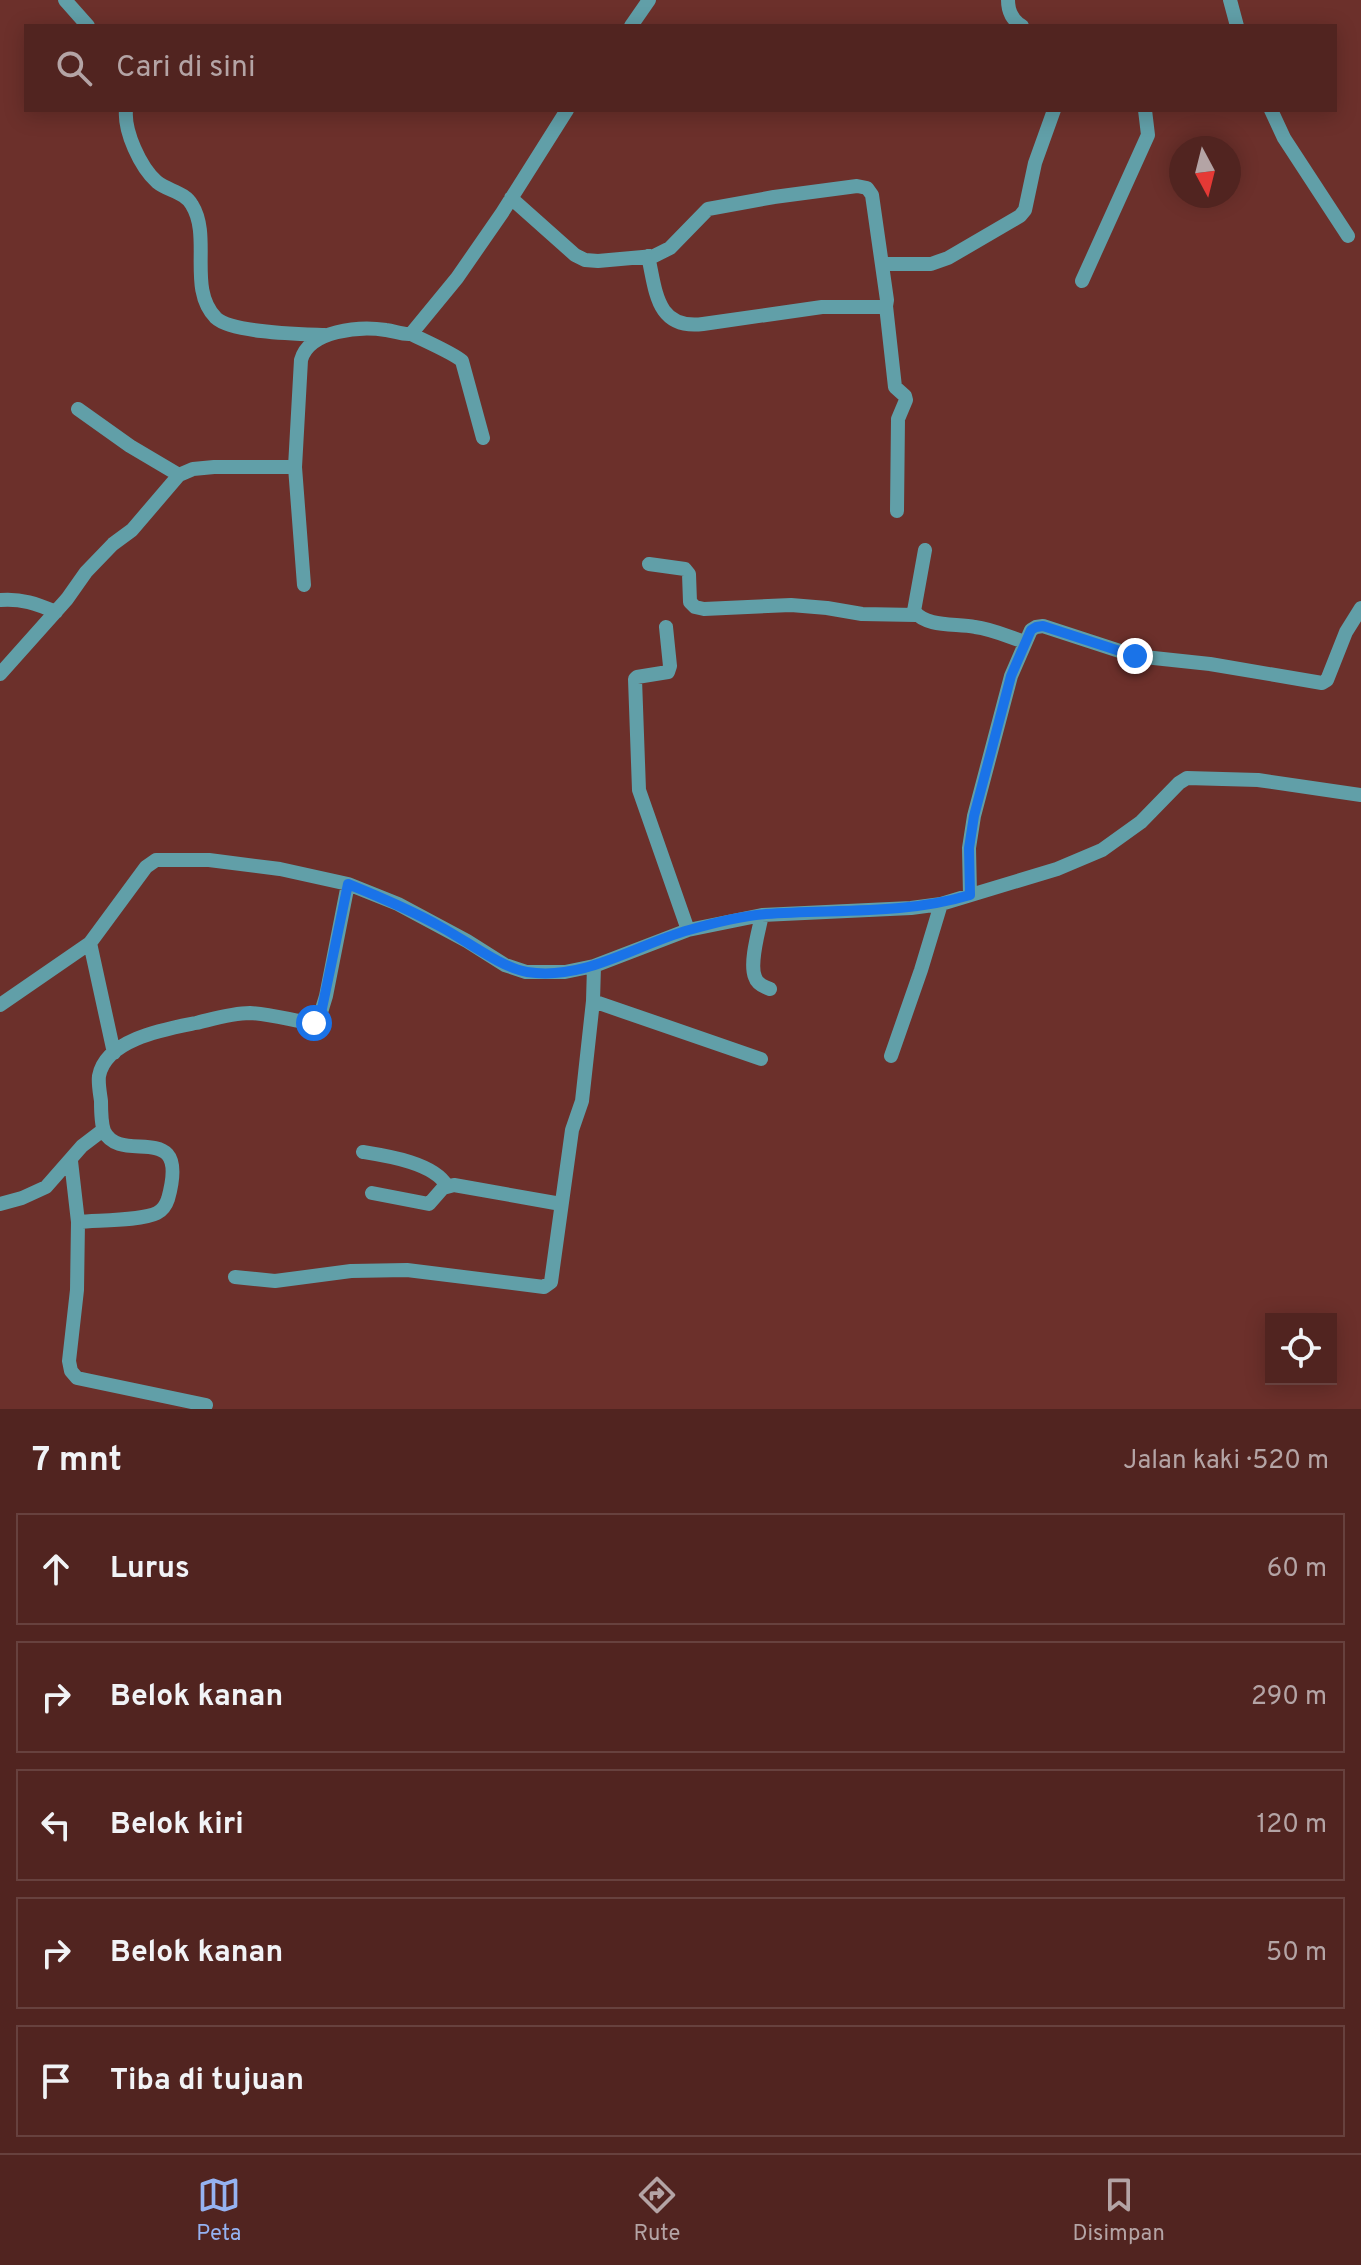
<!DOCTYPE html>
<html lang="id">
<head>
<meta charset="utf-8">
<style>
  :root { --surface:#512420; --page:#5b302d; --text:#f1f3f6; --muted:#b4a4a5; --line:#67413e; --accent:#95b2f1 }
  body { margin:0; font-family:Overpass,sans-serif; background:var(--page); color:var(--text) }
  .controls { position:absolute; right:24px; bottom:24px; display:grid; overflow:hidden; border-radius:0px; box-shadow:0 4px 20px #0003 }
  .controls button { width:72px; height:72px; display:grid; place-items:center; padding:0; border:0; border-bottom:2px solid var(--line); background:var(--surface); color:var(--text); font:40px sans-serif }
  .compass { position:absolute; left:1169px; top:136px; width:72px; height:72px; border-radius:50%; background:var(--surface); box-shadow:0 4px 20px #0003; rotate:173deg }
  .stop { position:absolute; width:24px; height:24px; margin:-18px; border:6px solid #1a73e8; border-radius:50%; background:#fff }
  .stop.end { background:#1a73e8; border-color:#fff; box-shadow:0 2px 8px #0008 }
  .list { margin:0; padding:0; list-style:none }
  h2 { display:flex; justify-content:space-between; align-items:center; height:104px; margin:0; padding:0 32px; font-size:34px }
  h2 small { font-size:26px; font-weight:400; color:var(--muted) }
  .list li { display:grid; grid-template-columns:52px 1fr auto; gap:24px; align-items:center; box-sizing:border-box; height:112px; margin:0 16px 16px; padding:0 16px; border:2px solid var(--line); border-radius:0px }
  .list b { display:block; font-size:30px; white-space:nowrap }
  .list em { font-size:26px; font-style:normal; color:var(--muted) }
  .icon { flex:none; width:44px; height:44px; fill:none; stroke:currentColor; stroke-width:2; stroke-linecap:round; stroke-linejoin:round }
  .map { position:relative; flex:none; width:1361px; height:1409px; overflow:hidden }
  .search { position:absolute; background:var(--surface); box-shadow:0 4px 20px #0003; left:24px; right:24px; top:24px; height:88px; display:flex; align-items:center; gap:20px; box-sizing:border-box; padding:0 28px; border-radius:0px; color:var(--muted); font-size:30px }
  .sheet { height:744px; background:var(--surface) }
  nav { display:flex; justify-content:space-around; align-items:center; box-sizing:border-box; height:112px; border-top:2px solid var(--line); background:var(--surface); font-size:22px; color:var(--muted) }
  nav a { display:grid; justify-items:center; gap:4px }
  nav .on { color:var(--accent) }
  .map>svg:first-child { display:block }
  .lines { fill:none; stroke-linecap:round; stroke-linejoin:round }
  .street { stroke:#619fa8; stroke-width:14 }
  .route { stroke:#1a73e8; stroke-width:10 }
</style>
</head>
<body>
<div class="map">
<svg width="1361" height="1409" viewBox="0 0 1361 1409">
  <rect width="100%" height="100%" fill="#6c302b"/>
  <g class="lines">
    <!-- street -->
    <path class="street" d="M65 0 88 26
      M1008 0C1008 11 1012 20 1022 26
      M1230 0 1237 26
      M631 26 649 0
      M126 110C124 131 140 167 157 182 168 191 185 192 192 205 212 237 187 289 216 318 232 333 302 334 325 335
      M1271 110 1284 138 1348 236
      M511 198 575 255 585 260 598 261 654 256 670 248 708 209 774 197 857 186 867 188 872 195 887 300 886 306 881 307H822L703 324C656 330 656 291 648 256
      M882 264H931L948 258 1020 216 1025 210 1035 163 1054 110
      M1082 281 1148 135 1145 110
      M886 306 895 387 905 396 906 400 898 419 897 511
      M411 334C423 340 455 354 462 361L483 438
      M78 409 130 446 179 475
      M925 550 914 611C927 628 956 623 975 627 992 629 1009 637 1025 642
      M649 564 685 569 689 574 690 602 695 607 704 609 791 605 827 608 862 614 916 615
      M304 585 295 467 301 360C309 330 360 326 386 330 395 331 402 335 411 334L457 278 502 213 567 110
      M0 600C21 598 37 604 56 612
      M666 627 670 666 668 672 637 677 635 679 639 790 688 930
      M0 674 67 599 86 572 113 544 132 530 179 475 193 469 214 467H295
      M970 895 969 848 974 816 1011 676 1031 630 1036 627 1043 626 1135 656 1210 664 1322 683 1327 680 1346 632 1361 608
      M762 915C759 930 749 963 755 977 757 984 764 987 770 989
      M90 943 114 1053
      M593 1001 761 1059
      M0 1005 90 943 146 867 156 860H209L280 869 348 884 398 904 467 941 505 965 526 972H565L594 966 688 930 762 915 911 908 941 904 1057 869 1102 850 1141 822 1179 783 1187 778 1258 780 1361 795
      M891 1056 921 970 941 904
      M363 1152C388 1156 434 1163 447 1186
      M71 1161 78 1222 77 1290 69 1361 71 1371 77 1378 206 1405
      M372 1193 429 1204 443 1188 454 1185 561 1204
      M0 1204 22 1198 46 1187 82 1146 103 1130
      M78 1222C97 1220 141 1221 157 1213 163 1210 166 1205 168 1199 191 1116 121 1167 104 1131 101 1123 101 1110 101 1101 100 1093 98 1084 99 1076 106 1039 166 1029 196 1023 213 1019 232 1013 250 1013 270 1014 291 1020 311 1023L318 1022 326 996 348 884
      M235 1277 275 1281 351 1271 407 1270 544 1287 551 1282 572 1130 582 1101 593 1001 594 966"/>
  </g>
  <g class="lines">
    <!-- route -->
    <path class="route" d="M314 1023 318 1022 320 1018 348 884C380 897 411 910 441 927 465 940 502 968 527 972 585 981 635 945 689 930 713 923 741 916 766 914 834 909 904 915 970 895L969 848 974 816 1011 676 1031 630 1036 627 1043 626 1135 656"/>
  </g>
</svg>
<div class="controls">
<button><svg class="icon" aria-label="locate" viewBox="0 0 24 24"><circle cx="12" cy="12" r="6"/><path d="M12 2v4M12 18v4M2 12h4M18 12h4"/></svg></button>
</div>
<svg class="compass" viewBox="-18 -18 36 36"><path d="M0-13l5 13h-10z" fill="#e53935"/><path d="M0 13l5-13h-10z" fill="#b4a4a5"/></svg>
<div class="stop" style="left:314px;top:1023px"></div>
<div class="stop end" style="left:1135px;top:656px"></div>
<div class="search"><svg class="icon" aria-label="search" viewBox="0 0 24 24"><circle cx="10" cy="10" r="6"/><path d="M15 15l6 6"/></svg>Cari di sini</div>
</div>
<section class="sheet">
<h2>7 mnt<small>Jalan kaki · 520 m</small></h2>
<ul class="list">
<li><svg class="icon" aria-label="ahead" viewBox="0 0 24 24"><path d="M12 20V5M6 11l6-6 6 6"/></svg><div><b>Lurus</b></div><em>60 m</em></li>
<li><svg class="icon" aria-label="right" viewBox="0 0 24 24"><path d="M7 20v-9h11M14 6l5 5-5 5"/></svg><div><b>Belok kanan</b></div><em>290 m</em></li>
<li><svg class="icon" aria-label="left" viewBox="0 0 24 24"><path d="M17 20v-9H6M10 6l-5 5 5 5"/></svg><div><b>Belok kiri</b></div><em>120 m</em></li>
<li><svg class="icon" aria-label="right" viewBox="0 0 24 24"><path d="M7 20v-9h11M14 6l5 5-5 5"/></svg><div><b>Belok kanan</b></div><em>50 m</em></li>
<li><svg class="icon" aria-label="arrive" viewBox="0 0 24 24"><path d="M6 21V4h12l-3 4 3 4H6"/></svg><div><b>Tiba di tujuan</b></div></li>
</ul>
</section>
<nav>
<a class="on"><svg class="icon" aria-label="map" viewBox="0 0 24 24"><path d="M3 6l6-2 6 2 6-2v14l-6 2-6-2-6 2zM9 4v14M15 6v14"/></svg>Peta</a>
<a><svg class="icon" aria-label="directions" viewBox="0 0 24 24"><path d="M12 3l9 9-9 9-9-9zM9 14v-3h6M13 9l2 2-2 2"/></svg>Rute</a>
<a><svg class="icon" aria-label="saved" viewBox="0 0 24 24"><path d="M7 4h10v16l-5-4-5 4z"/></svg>Disimpan</a>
</nav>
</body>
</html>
